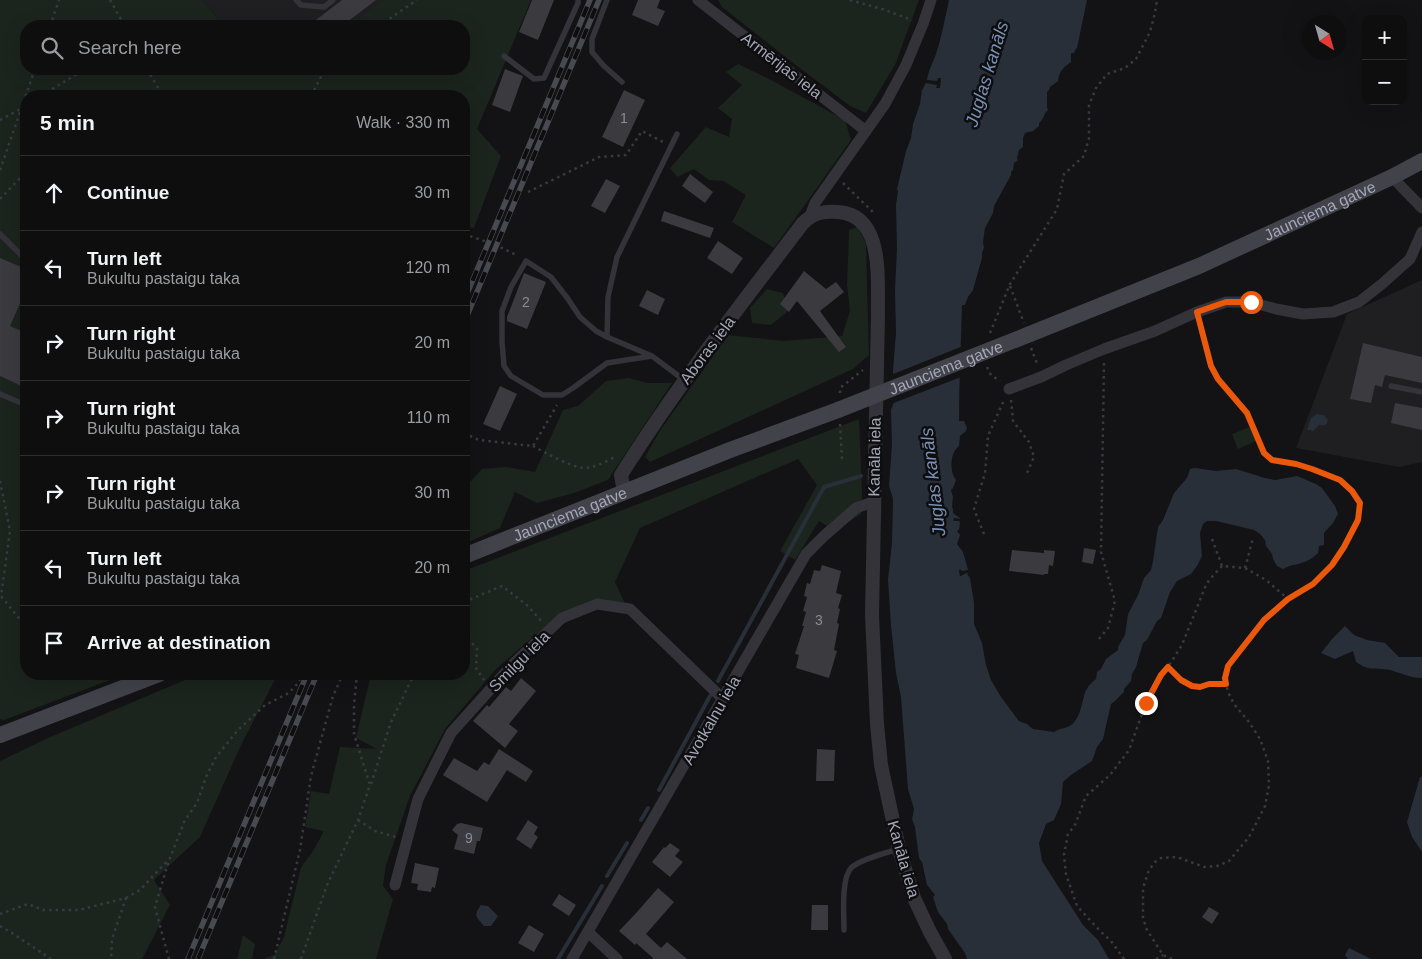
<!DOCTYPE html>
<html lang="en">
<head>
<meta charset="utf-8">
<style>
  :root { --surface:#0e0e0f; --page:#171718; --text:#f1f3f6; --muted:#9b9c9e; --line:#2e2e2f }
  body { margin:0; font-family:Arial,sans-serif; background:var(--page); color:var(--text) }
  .controls { position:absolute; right:15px; top:15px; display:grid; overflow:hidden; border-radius:10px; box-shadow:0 5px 20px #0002 }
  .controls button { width:45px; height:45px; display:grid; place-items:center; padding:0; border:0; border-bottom:1px solid var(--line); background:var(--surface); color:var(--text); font:25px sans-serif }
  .compass { position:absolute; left:1302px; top:15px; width:45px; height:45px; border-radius:50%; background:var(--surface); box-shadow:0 5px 20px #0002; rotate:143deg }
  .stop { position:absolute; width:15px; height:15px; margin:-11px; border:4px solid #ea580c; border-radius:50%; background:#fff }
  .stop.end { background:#ea580c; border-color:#fff; box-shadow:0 1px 5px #0008 }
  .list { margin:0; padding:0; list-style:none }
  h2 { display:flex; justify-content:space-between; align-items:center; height:65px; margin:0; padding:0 20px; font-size:21px }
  h2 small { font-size:16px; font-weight:400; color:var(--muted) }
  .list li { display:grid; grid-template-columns:32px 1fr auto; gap:15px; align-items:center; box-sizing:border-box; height:75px; padding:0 20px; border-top:1px solid var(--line) }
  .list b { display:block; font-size:19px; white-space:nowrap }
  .list p { margin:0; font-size:16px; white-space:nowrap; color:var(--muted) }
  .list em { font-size:16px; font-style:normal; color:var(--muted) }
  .icon { flex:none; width:28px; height:28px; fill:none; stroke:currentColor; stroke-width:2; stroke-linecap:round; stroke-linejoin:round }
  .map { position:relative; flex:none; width:1422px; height:959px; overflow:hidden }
  .search { position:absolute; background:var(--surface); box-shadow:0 5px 20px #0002; left:20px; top:20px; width:450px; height:55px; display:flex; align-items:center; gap:12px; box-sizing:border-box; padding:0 18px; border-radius:20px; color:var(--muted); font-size:19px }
  .panel { position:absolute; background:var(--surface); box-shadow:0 5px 20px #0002; left:20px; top:90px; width:450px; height:590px; border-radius:20px }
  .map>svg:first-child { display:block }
  .built { fill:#1f1e21 }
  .green { fill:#1c241e }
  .water { fill:#282f39 }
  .pier { fill:#131214 }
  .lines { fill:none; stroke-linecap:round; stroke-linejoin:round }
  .stream { stroke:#282f39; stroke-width:4 }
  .building { fill:#3a3a3f }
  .path { stroke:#393a41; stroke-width:2.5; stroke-dasharray:2.5 4; stroke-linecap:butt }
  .service { stroke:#333339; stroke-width:5.5 }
  .minor { stroke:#333339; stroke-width:11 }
  .tertiary { stroke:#333339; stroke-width:14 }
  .secondary { stroke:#41424a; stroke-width:16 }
  .rail-casing { stroke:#484951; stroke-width:5.5 }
  .rail { stroke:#0e0d0f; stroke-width:4; stroke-dasharray:11; stroke-linecap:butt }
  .secondary-bridge { stroke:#41424a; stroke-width:16 }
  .route { stroke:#ea580c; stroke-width:6 }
  .labels { text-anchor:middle; stroke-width:5; stroke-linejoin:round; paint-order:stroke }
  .number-label { font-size:14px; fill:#898b98 }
  .street-label { font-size:16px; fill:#a3a6b6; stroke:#0e0d0f }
  .water-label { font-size:18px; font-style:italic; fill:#7790b4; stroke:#0e0d0f }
</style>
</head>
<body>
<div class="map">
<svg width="1422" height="959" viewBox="0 0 1422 959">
  <rect width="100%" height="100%" fill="#131214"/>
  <!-- built -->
  <path class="built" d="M202 0H387L353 26H225Z
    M1422 280V462L1399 467 1296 448 1347 314Z"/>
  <!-- green -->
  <path class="green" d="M0 0H202L225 26H26V69H464V26H348L383 0H531L477 129 501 156 474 228 464 226V96H26V674H126L4 720 0 719Z
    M718 0H919L895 65 866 113 850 106 788 59 722 7Z
    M738 64 767 78 845 120 851 140 774 248 732 222 746 195 723 181 709 180 694 169 677 177 670 168 706 127 729 137 732 119 718 108 742 85 726 72Z
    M858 227 866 244 869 355 853 369 650 462 645 457 659 432 728 335 784 341 842 336 850 311 847 285 849 230Z
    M767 289 783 293 788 311 771 325 752 323 750 308Z
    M629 378 648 383H672L608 480 574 493 537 503 515 492 500 528 464 544V474L470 482 482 469 506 467 535 472 563 410 578 406 606 381Z
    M859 419 862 492 861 514 835 531 819 521 795 560 780 551 817 485 798 459 640 528 615 582 627 608 622 604 556 617 495 670 445 729 410 796 386 865 383 886 393 899 376 959H264L275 954 284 937 301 867 313 851 324 831 305 827 311 791 329 794 340 747 377 749 356 738 371 674H464V571Z
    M1250 427 1256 441 1238 449 1232 434Z
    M199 674H278L241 745 200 837 154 880 170 905 142 959H0V761L48 738Z
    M243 935 255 944 252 959H237Z"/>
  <!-- water -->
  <path class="water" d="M949 0H1087L1077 48 1075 50 1074 53H1071V62C1064 67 1059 71 1058 81L1050 87 1049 90 1047 92V108L1048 110C1044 113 1044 119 1039 123V126L1033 131 1025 133 1023 138V147L1019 150 1017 158 1018 160 1014 163 1013 170 1011 172V175L994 206 993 213 985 228 983 242 984 248 982 253V258L973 290 968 297 965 305H962C961 344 959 382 959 421H964L967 428 966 431 960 436 959 446C950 453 949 471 956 480L953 488 951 490 953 497 952 507 953 509V513L961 519 954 518 953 521H959L960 523 959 530 957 531 960 535 957 544 963 552 968 570 962 571 960 569 959 571 960 576H962V575L969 572 967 574 970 578 974 603V624L982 643 986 665 991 680 1001 697 1019 721 1027 724 1033 729 1054 732C1061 727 1070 729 1075 721 1086 706 1079 691 1096 679L1097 672 1101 669 1106 659 1118 650V647L1125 635 1128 614 1138 595 1144 578 1151 570 1153 561 1158 527 1163 520 1174 493 1187 478 1190 469 1195 468 1216 471 1236 469 1265 478 1275 480 1297 476 1316 484 1322 488 1335 506 1338 514 1333 523 1324 533V545L1319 546 1318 553C1315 556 1311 559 1307 561 1299 565 1291 564 1283 569L1277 566 1273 559 1272 554 1266 546 1265 540 1260 534 1254 530 1216 521H1207L1203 524 1200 533 1202 556 1197 566 1191 574 1177 581 1170 592 1161 618 1157 621 1147 640 1143 643 1136 667 1132 674 1131 681 1124 689V692C1119 696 1116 701 1111 704L1103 739 1097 747 1092 761 1071 775 1063 782 1061 804 1054 820 1046 824 1039 843 1042 861 1083 925 1098 940 1109 959H967L965 953 948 929 947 924 938 912 933 897 935 895 927 885 922 862 919 858 915 827 912 819 914 809 908 789 901 697 896 673 891 625 888 580 892 543 893 499 889 486 892 444 891 410 894 402 893 371 896 333 895 290 897 248 896 205 898 191 897 189 906 151 911 138 913 124 920 104 922 90 926 83 937 85 936 88H940L941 78H938L937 81 927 80C928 71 933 63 936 54 942 36 945 18 949 0Z
    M1317 414 1324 415 1328 420 1326 425H1319L1312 432 1311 430H1307L1311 418Z
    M1345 626 1354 635 1367 640 1385 643 1399 657H1422V678C1410 678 1401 673 1390 670 1375 667 1370 672 1356 662L1353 651 1335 659 1321 653 1332 639Z
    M1420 777H1422V852L1412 837 1407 822Z
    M481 905 488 906 498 916 491 926H484C476 916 473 916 481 905Z
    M1349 948 1371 959H1348L1345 955Z"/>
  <!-- pier -->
  <path class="pier" d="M963 346 961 377 891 404 892 401 891 375Z"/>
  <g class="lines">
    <!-- stream -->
    <path class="stream" d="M718 681 824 487 861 476
      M659 790 710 696
      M641 820 648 808
      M607 876 627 843
      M558 959 602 886"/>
  </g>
  <!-- building -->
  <path class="building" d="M342 0H376L342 26H308Z
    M532 0H554L538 40 519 32Z
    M638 0H660L657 8 665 11 658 26 632 15Z
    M505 69 523 76 510 112 492 105Z
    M624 90 645 100 623 147 602 137Z
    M690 174 713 192 705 203 682 186Z
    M606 179 620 186 605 213 591 206Z
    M664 211 714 228 710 238 661 221Z
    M718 241 743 258 732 274 707 258Z
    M0 258 26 269V277L21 290 25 292 10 326 26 333V388L0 376Z
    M804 271 826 289 836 282 844 292 820 311 846 347 839 352 797 301 789 312 780 304Z
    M524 273 546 282 527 329 507 321V317Z
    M647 290 665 299 658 315 639 306Z
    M1363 343 1422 357V383L1385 375 1382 387 1375 385 1371 403 1350 399Z
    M500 386 517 394 500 431 483 424Z
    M1395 403 1422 408V430L1391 423Z
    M1084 548 1096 550 1093 564 1082 562Z
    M1012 550 1044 553V550L1055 551 1053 566 1049 565 1048 574H1044V575L1009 571Z
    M822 565 841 571 836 593 842 595 838 608 840 609 837 623 839 624 834 650 837 651 829 678 796 668 799 655 795 654 804 626H802L806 612 803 611 807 597 804 596 807 583 810 584 814 570 820 571Z
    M521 678 536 691 509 724 518 731 505 748 473 721 487 705 489 707 506 687 511 691Z
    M499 749 533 771 526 782 507 770 487 802 443 775 454 758 477 771 484 762 489 765Z
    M817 749 835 750 834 781H816Z
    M528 820 538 827 534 834 538 837 531 849 516 839Z
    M461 823 483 828 480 841H477L474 854 454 849 458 835 452 830 457 824Z
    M670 843 680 850 675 856 683 862 670 877 652 862 664 847 665 848Z
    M415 863 439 868 435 888 432 887 431 892 417 890 418 884 411 883Z
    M658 888 674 902 646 934 661 948 667 942 687 959H652L653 958 636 943 635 945 619 931 637 912Z
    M559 894 576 905 569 916 552 905Z
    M812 905H828V930H811Z
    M1209 907 1219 913 1212 924 1202 917Z
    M529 925 544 934 534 952 518 943Z"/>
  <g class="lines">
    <!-- path -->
    <path class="path" d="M110 0 125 26
      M850 0 882 9 912 20
      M50 26 59 0
      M379 26 417 0
      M147 69 163 96
      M41 96 85 69
      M311 96 323 73 327 69
      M0 120 26 106
      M0 170 35 69
      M843 183 872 211 874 215
      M528 192 599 157 626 155 642 131 663 142
      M0 199 26 172
      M464 234 496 245 518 256
      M1010 286 1024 323
      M990 333 1010 284 1057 209 1064 174 1084 156 1089 138V105L1096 88 1107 74 1125 68 1136 59 1150 32 1155 13 1157 0
      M1031 348 1038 366
      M987 367 991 375 1000 381
      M840 393V388L863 370
      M1011 400 1013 421 1029 442 1034 457 1027 473
      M840 424 842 459
      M464 433 479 440 533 446 557 405
      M533 446C544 452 576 470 587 468 598 466 608 461 616 456
      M0 481 10 531 1 596 26 627
      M984 534 974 509 985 473 988 436 1004 400
      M1212 539 1222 566 1245 568 1266 580 1288 599
      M1222 566 1210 579 1206 585 1182 645 1168 667 1181 680 1192 685 1200 687 1209 684H1226
      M1245 568C1248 558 1250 548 1253 538
      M464 602 502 586 528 606 541 621
      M464 633 477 649 476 668 484 680
      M1099 639 1108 628 1115 601 1101 552 1104 363
      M371 784 391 722 414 674
      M358 820 375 831 396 837
      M126 898 140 890 170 858 185 820 197 803 206 777 216 757 237 731 265 705 289 693 298 683 302 674
      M0 914 28 904 43 910H79L126 898 112 939 111 959
      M0 926 12 933 51 959
      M169 959 155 907 169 860
      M274 959 300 850 311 776 333 696 343 674
      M301 959 327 885 358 820 370 785 354 734V705L357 674
      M1124 959 1111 941 1100 931 1077 906 1066 874 1064 855 1068 834 1075 825 1086 796 1110 775 1129 750 1146 703 1161 675 1168 667
      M1156 959 1163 955
      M1172 959 1163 955 1147 930 1143 918V888L1149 870 1155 862 1161 858 1177 857 1204 867 1217 866 1229 861 1249 837 1265 806 1269 786 1268 761 1260 739 1249 722 1234 704 1228 692 1225 678 1228 666 1264 620 1288 599 1313 584 1332 565 1344 547 1358 520 1360 503 1352 491 1340 480 1312 469 1296 464 1272 460 1264 453 1247 413 1218 379 1211 366 1199 323"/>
    <!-- service -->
    <path class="service" d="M296 0 301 5 324 7 333 0
      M607 0 592 39V52L604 66 622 82
      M504 56 534 79 544 78 578 3V0
      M0 234 26 260
      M607 337 608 297 617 257 677 134
      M652 356 607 363 573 388 562 395H543L511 376 504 366 502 342V311L511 287 526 261 551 277 568 299 580 317 596 331 607 337 652 356 684 380
      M1391 386 1422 392
      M0 394 26 405
      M844 930C844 915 841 879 851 868 859 860 888 852 899 849"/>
    <!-- minor -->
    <path class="minor" d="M698 0 866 131
      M1392 177 1422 208
      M810 216 815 203 885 104 906 65 923 24 931 0
      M1009 389 1041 377 1066 365 1104 349 1155 331 1197 312 1226 302H1251L1276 309 1303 314 1333 312 1359 302 1382 284 1410 259 1422 232
      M395 885 418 799 451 733 514 663 562 618 597 604 630 609 723 699
      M588 932 617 959
      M572 959 806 554 824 536 856 508 873 502"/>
    <!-- tertiary -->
    <path class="tertiary" d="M624 492 621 475C676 387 740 306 803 223 813 213 823 211 838 212 885 215 877 280 878 314L872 615 877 724 881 765 899 849 914 898 930 932 945 959"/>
    <!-- secondary -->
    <g class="secondary">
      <path id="s1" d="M1030 334 1199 266 1392 177 1422 161"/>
      <path id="s2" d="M464 556 730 450 838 410"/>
      <path d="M0 735 159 674"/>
    </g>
    <!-- rail casing -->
    <g class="rail-casing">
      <path id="rail" d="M464 301 590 0
        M464 323 599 0
        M188 959 307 674
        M198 959 317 674"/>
    </g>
    <!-- rail -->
    <use href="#rail" class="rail"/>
    <!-- secondary-bridge -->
    <path class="secondary-bridge" id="s3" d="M838 410 1030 334"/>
  </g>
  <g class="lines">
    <!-- route -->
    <path class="route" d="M1146 703 1161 675 1168 667 1181 680 1192 686 1200 687 1209 684H1226L1225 678 1228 666 1264 620 1288 599 1313 584 1332 565 1344 547 1358 520 1360 503 1352 491 1340 480 1312 469 1296 464 1272 460 1264 453 1247 413 1218 379 1211 366 1197 312 1226 302H1251"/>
  </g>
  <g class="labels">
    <!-- number labels -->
    <g class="number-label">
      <text x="624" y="123">1</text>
      <text x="526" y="307">2</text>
      <text x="819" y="625">3</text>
      <text x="469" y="843">9</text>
    </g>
    <!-- street labels -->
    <g class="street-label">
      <text transform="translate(782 65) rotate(38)" y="6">Armērijas iela</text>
      <text dy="6" stroke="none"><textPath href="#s1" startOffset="315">Jaunciema gatve</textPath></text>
      <text transform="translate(707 350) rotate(-53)" y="6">Aboras iela</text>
      <text dy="6" stroke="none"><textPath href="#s3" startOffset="116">Jaunciema gatve</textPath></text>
      <text transform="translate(874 457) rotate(-89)" y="6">Kanāla iela</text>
      <text dy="6" stroke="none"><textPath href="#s2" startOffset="114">Jaunciema gatve</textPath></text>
      <text transform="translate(519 661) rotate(-45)" y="6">Smilgu iela</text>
      <text transform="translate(711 720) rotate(-60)" y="6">Avotkalnu iela</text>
      <text transform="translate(904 859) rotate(74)" y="6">Kanāla iela</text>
    </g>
    <!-- water labels -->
    <g class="water-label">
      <text transform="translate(987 74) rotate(-73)" y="6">Juglas kanāls</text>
      <text transform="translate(933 482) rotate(-97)" y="6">Juglas kanāls</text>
    </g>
  </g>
</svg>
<div class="controls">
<button>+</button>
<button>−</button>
</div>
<svg class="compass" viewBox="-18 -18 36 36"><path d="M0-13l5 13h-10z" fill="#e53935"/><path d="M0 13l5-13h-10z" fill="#9b9c9e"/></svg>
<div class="stop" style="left:1251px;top:302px"></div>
<div class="stop end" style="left:1146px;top:703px"></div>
<div class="search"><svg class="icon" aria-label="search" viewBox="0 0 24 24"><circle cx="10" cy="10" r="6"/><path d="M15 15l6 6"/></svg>Search here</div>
<section class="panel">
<h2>5 min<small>Walk · 330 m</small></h2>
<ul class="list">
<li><svg class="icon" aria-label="ahead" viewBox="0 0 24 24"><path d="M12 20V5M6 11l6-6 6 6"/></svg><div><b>Continue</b></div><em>30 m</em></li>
<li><svg class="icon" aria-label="left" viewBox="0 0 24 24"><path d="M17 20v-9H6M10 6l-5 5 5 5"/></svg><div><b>Turn left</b><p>Bukultu pastaigu taka</p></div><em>120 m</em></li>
<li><svg class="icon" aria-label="right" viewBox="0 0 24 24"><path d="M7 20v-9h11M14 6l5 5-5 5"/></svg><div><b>Turn right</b><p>Bukultu pastaigu taka</p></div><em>20 m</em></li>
<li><svg class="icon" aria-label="right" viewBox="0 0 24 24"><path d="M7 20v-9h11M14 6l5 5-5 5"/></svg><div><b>Turn right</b><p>Bukultu pastaigu taka</p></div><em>110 m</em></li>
<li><svg class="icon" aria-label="right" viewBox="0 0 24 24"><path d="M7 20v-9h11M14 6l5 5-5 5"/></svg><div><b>Turn right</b><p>Bukultu pastaigu taka</p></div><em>30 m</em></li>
<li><svg class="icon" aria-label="left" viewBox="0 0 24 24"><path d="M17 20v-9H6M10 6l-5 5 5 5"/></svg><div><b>Turn left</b><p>Bukultu pastaigu taka</p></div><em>20 m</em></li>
<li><svg class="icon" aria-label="arrive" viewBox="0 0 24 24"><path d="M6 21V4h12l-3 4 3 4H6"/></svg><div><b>Arrive at destination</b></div></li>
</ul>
</section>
</div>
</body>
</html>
